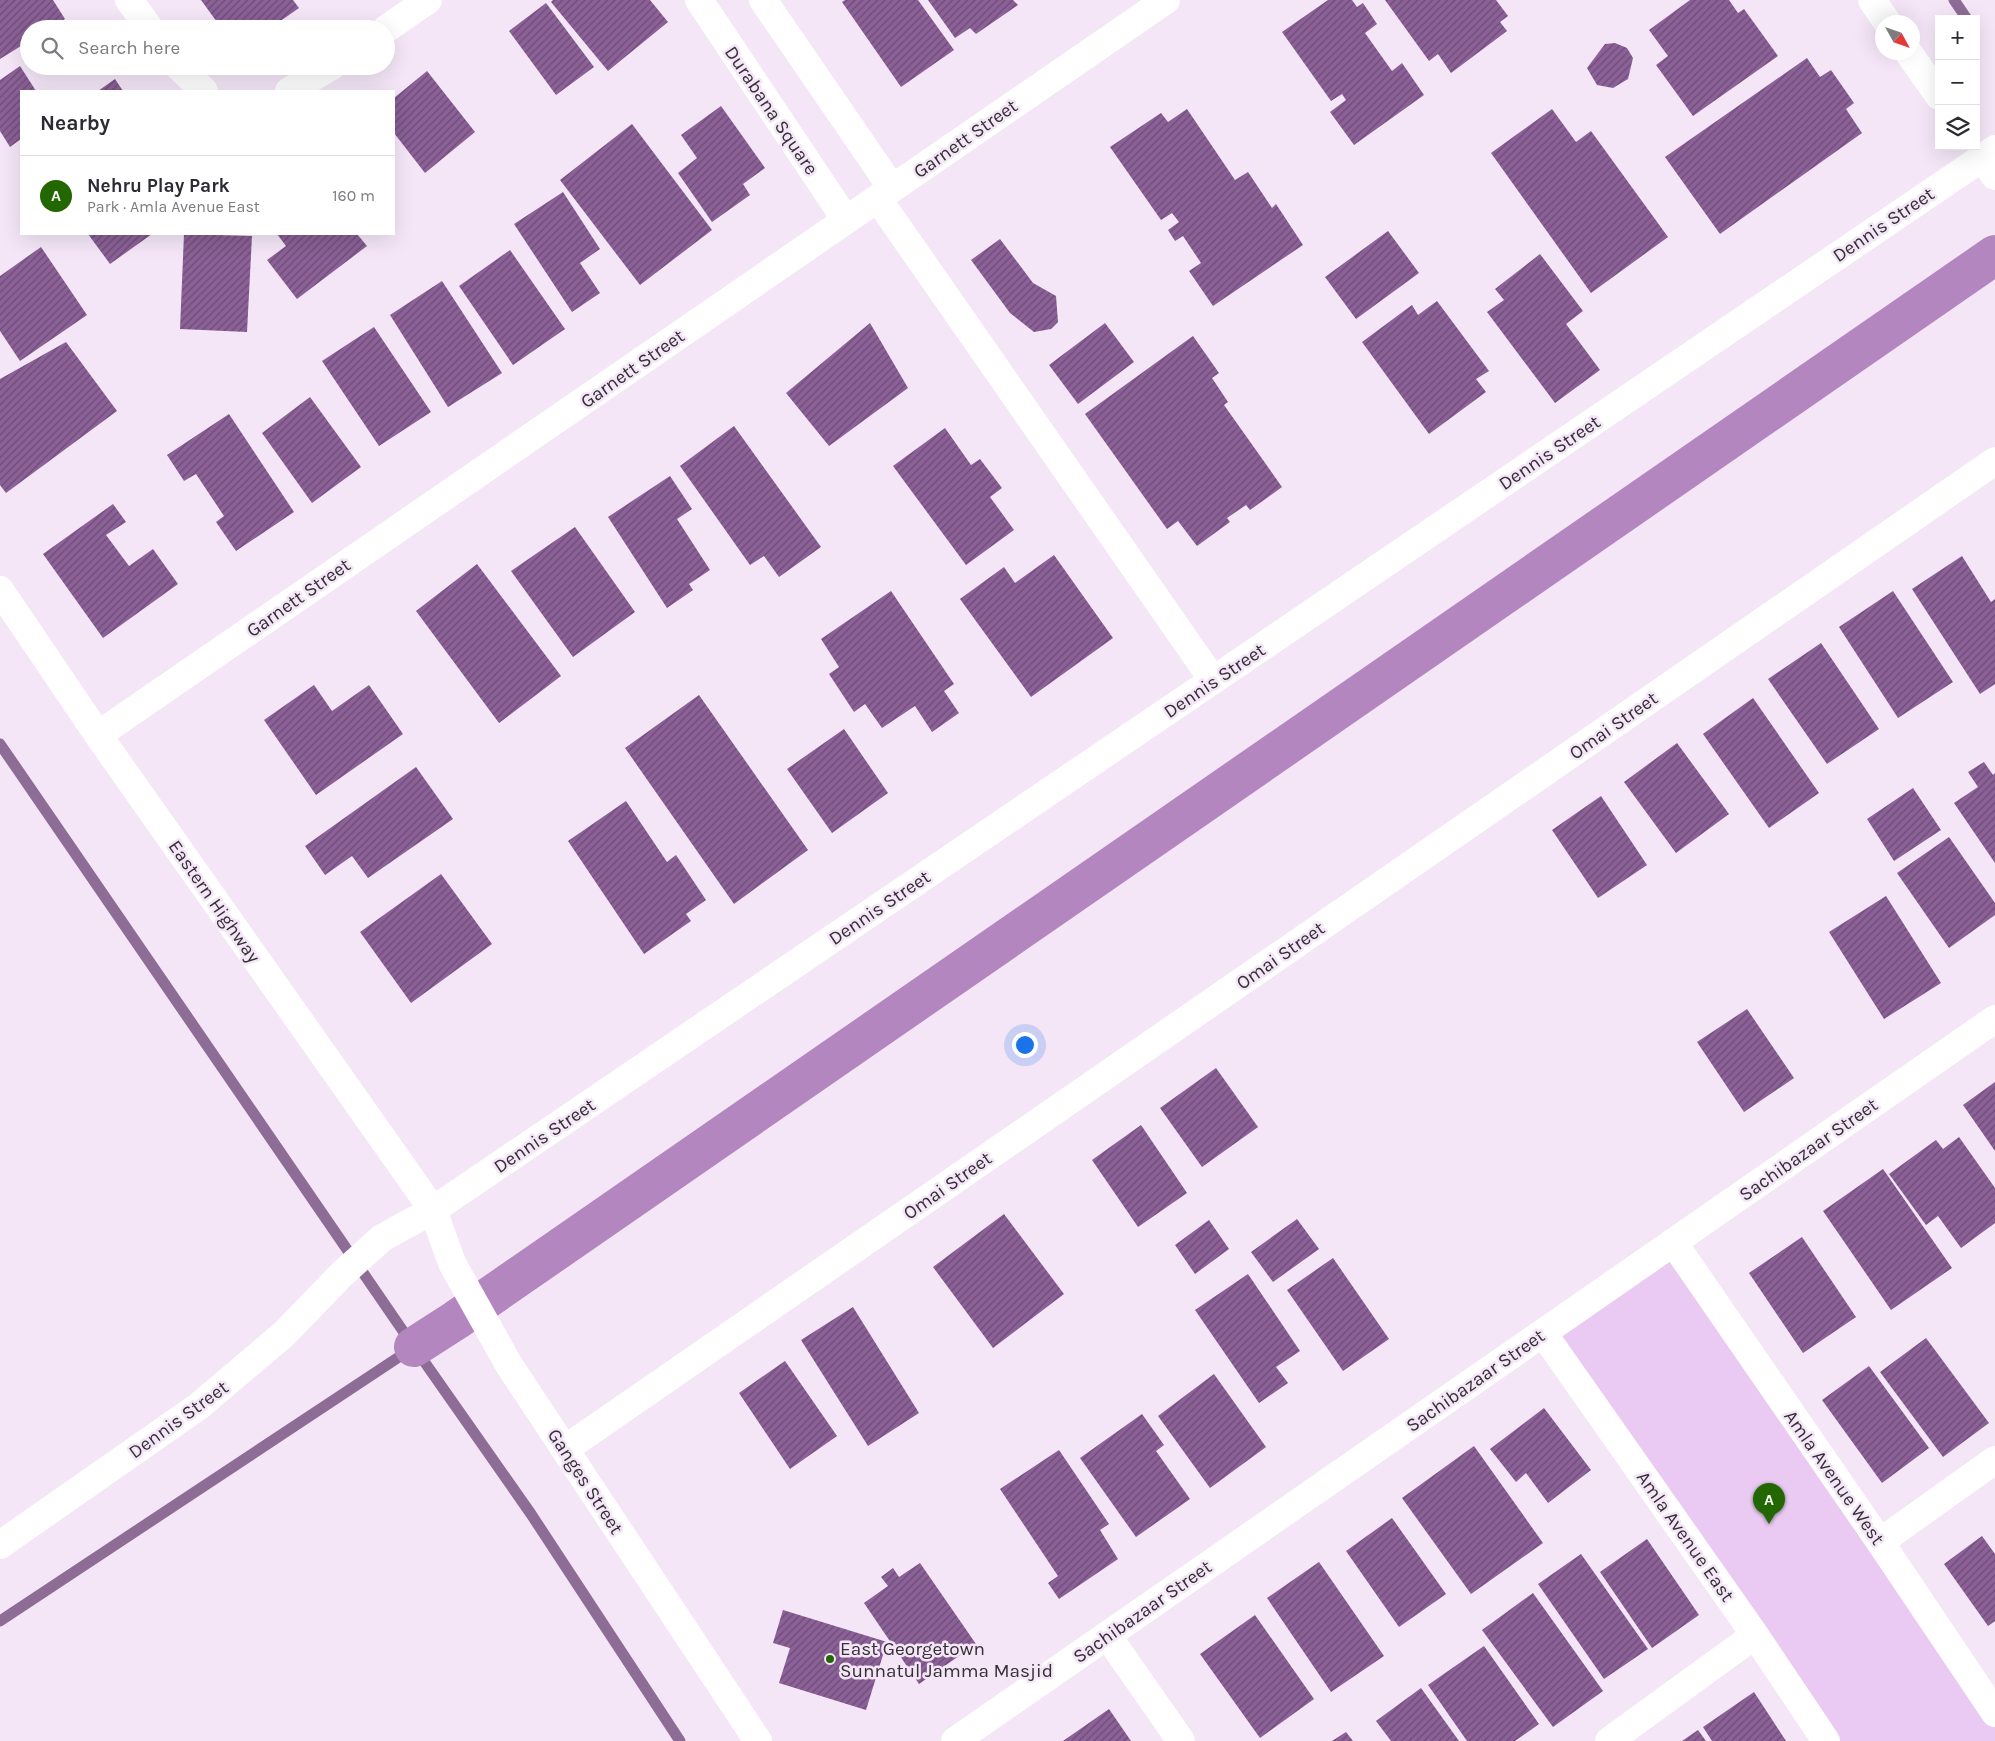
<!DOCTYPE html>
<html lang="en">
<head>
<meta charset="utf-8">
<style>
  :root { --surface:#fff; --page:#f7f7f7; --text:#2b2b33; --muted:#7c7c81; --line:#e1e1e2; --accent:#226700 }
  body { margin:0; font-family:Karla,sans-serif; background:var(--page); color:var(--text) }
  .controls { position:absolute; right:15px; top:15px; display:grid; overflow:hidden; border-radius:0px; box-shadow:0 5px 20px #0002 }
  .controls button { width:45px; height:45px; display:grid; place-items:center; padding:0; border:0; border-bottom:1px solid var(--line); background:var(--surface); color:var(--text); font:25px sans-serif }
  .compass { position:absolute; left:1875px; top:15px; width:45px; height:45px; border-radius:50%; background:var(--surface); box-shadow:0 5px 20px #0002; rotate:130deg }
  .you { position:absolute; left:1024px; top:1044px; width:18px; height:18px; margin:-12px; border:4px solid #fff; border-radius:50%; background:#1a73e8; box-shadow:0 0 0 8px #1a73e833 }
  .badge { display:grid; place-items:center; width:32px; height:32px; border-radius:50%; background:var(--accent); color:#fff; font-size:16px; font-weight:700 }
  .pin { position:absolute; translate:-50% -41px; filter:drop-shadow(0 1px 2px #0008) }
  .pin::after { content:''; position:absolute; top:26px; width:18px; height:15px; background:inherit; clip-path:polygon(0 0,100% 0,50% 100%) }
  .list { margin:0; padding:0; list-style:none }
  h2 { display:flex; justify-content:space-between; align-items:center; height:65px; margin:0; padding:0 20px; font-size:21px }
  h2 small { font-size:16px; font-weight:400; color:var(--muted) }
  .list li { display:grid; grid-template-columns:32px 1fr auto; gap:15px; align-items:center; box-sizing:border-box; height:80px; padding:0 20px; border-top:1px solid var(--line) }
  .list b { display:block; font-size:19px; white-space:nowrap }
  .list p { margin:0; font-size:16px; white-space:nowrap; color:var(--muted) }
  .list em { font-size:16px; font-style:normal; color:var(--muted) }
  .icon { flex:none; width:28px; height:28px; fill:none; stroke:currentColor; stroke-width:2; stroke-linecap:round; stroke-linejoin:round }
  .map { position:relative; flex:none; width:1995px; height:1741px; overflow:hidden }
  .search { position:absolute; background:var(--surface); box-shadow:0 5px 20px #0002; left:20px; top:20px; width:375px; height:55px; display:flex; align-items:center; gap:12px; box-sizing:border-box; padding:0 18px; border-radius:28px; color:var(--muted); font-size:19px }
  .panel { position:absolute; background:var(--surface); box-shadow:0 5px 20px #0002; left:20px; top:90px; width:375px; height:145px; border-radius:0px }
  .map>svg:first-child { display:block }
  .park { fill:#eacaf2 }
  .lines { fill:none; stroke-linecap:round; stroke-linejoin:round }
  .stream { stroke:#8d6c96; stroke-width:11 }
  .canal { stroke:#b386bf; stroke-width:40 }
  .building { fill:url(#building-hatch) }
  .minor { stroke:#fff; stroke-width:28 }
  .tertiary { stroke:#fff; stroke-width:28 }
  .poi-dot { fill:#226700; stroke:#f4e6f7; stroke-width:2 }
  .labels { text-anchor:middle; stroke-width:5; stroke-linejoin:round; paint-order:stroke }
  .street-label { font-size:19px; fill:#342f35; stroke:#f4e6f7 }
  .poi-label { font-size:19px; fill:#342f35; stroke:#f4e6f7; text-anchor:start }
</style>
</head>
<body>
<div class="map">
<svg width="1995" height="1741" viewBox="0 0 1995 1741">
  <defs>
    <pattern id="building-hatch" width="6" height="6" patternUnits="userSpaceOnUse" patternTransform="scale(1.25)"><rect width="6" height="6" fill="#8b6197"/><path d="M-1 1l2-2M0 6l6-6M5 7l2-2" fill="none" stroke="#6c4c75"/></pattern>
  </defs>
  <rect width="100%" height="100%" fill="#f4e6f7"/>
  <!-- park -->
  <path class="park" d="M1672 1242 1995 1715V1741H1822L1543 1333Z"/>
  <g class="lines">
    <!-- stream -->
    <path class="stream" d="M1954 0 1967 19
      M0 744 414 1347 531 1514 680 1741
      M0 1621 414 1347"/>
    <!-- canal -->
    <path class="canal" d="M414 1347 456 1320 1995 255"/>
  </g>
  <!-- building -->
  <path class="building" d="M0 0H53L65 19 49 29H29V41L0 59Z
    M201 0H293L299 8 269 29H222Z
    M553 0H650L668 22 608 71 551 2Z
    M845 0H918L954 50 901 87 842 2Z
    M928 0H1013L1018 5 976 34 970 28 955 38Z
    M1328 0H1352L1357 7 1363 3 1377 24 1365 33 1392 71 1402 63 1424 95 1354 145 1330 112 1346 100 1342 94 1331 101 1282 32Z
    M1385 0H1496L1508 16 1500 22 1507 31 1451 73 1438 54 1429 61Z
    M1690 0H1729L1738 13 1744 9 1778 56 1693 116 1656 65 1668 56 1649 30Z
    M546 3 594 67 556 95 509 31Z
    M1615 43 1627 48 1633 58 1628 79 1613 88 1597 85 1587 68 1605 44Z
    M1807 58 1820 77 1831 70 1854 103 1846 109 1862 133 1720 234 1665 157Z
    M20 66 36 91H21V139L10 147 0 131V80Z
    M427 71 475 132 425 173 394 133V98Z
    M115 79 123 91H98Z
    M721 106 765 168 743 184 750 195 712 222 678 173 697 158 681 135Z
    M1187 109 1235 180 1248 172 1272 208 1276 204 1303 245 1213 306 1189 271 1201 263 1183 236 1175 241 1168 230 1179 222 1172 213 1161 220 1110 147 1161 113 1168 122Z
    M1552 109 1576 142 1591 131 1668 237 1591 293 1491 153Z
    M632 124 712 230 640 285 560 180Z
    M563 192 600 249 580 263 600 293 572 312 514 224Z
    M1388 231 1419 273 1356 319 1325 277Z
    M88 234H152L110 264Z
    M184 234 252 236 247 332 180 329Z
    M277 234H357L367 246 297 299 267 260 286 246Z
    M1000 239 1033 283 1056 296 1058 322 1051 329 1034 332 1010 313 971 260Z
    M41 247 87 315 20 361 0 331V276Z
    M510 250 565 329 513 365 459 286Z
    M1540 254 1583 311 1566 324 1600 370 1555 403 1487 312 1504 300 1495 289Z
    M442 281 502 373 448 407 390 315Z
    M1437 301 1489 371 1476 379 1486 392 1429 434 1362 342 1412 305 1418 315Z
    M870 323 908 388 829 446 786 393Z
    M1105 323 1134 362 1078 404 1049 365Z
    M374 327 431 412 379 446 322 361Z
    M1193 336 1219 373 1212 378 1228 402 1224 405 1282 487 1250 510 1246 505 1227 518 1230 522 1197 546 1178 521 1167 529 1085 414Z
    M66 342 117 411 6 493 0 485V379Z
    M310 397 361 467 312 503 262 433Z
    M229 414 294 512 236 551 216 522 224 516 196 474 184 481 167 455Z
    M734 426 821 547 779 577 764 556 750 565 680 466Z
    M945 428 971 465 980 459 1002 488 990 497 1014 530 966 565 893 466Z
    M670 476 692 509 677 519 710 570 689 584 693 590 667 608 608 517Z
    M113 504 126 522 106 535 129 566 153 549 178 584 103 638 43 554Z
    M575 527 635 612 573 657 511 571Z
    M1054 555 1113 638 1031 697 960 599 1004 567 1015 583Z
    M1962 556 1991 602 1995 599V684L1980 694 1912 589Z
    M477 564 561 676 499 723 416 611Z
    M891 591 954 684 944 691 959 713 932 732 915 706 882 728 865 704 854 712 829 674 839 667 821 639Z
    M1893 591 1953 682 1898 718 1839 627Z
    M1821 643 1879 729 1827 764 1768 679Z
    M314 685 332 711 369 685 403 734 316 795 264 720Z
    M699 695 808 850 734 904 625 748Z
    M1753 698 1819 793 1769 828 1703 734Z
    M844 729 888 793 832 833 787 769Z
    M1677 743 1729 814 1676 853 1624 782Z
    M1984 762 1993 775 1995 773V863L1954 803 1978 787 1968 772Z
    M416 767 453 819 368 878 352 856 325 875 305 846Z
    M1913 788 1941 830 1894 861 1867 819Z
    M1601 796 1647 865 1598 898 1552 830Z
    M626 801 667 862 676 855 706 900 686 914 691 921 644 954 568 841Z
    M1949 837 1995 903V915L1949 948 1897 873Z
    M441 874 492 944 411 1003 360 932Z
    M1886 896 1941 983 1884 1019 1829 932Z
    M1747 1009 1794 1078 1744 1112 1697 1042Z
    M1216 1068 1258 1127 1202 1167 1160 1108Z
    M1995 1082V1151L1963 1105Z
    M1141 1125 1187 1193 1138 1227 1092 1160Z
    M1959 1137 1995 1188V1223L1961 1248 1938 1216 1926 1225 1889 1174 1936 1140 1943 1149Z
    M1883 1169 1952 1268 1891 1310 1823 1211Z
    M1004 1214 1064 1294 993 1348 933 1267Z
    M1297 1219 1319 1249 1273 1282 1251 1252Z
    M1209 1220 1229 1249 1195 1274 1175 1245Z
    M1802 1237 1856 1317 1803 1353 1749 1273Z
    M1333 1258 1389 1339 1343 1371 1287 1290Z
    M1248 1274 1300 1351 1276 1367 1288 1383 1259 1403 1195 1310Z
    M853 1307 919 1413 868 1446 801 1340Z
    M1926 1338 1989 1423 1943 1457 1880 1372Z
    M785 1361 837 1436 790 1469 739 1393Z
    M1869 1366 1929 1448 1882 1483 1822 1400Z
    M1214 1374 1266 1447 1210 1488 1158 1416Z
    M1544 1408 1591 1470 1548 1503 1526 1473 1516 1482 1490 1449Z
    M1142 1414 1164 1445 1156 1451 1190 1499 1136 1537 1080 1458Z
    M1474 1446 1543 1543 1471 1594 1402 1498Z
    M1059 1450 1109 1524 1100 1530 1118 1559 1059 1599 1048 1583 1058 1576 1000 1489Z
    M1392 1518 1446 1594 1399 1627 1346 1551Z
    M1982 1536 1995 1554V1621L1988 1626 1944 1564Z
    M1647 1539 1699 1615 1652 1648 1600 1572Z
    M1581 1554 1648 1649 1604 1679 1538 1584Z
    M1319 1562 1384 1656 1331 1692 1267 1598Z
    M920 1563 976 1644 919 1684 864 1603 888 1586 881 1577 893 1568 899 1577Z
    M1533 1593 1603 1691 1553 1727 1482 1630Z
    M783 1610 887 1642 866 1710 779 1683 790 1648 773 1643Z
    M1255 1615 1314 1699 1260 1738 1200 1654Z
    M1484 1646 1539 1724 1515 1741H1467L1428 1685Z
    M1421 1688 1459 1741H1391L1376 1721Z
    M1754 1692 1786 1741H1712L1703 1727Z
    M1109 1709 1131 1741H1063Z
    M1698 1730 1706 1741H1682Z
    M1346 1732 1353 1741H1332Z"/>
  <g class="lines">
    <!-- minor -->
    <path class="minor" d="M129 0 150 29
      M699 0 846 220
      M763 0 892 188
      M1872 0 1887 22
      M386 29 428 0
      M1908 52 1939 96
      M178 66 204 91
      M289 91 332 66
      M878 199 1213 680
      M98 735 1166 0
      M433 1210 1995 149
      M1673 1242 1880 1542 1995 1713
      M1543 1333 1755 1635 1826 1741
      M565 1449 1995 461
      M1880 1542 1995 1460
      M1107 1635 1181 1741
      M955 1741 1995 1019
      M1609 1741 1755 1635"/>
    <!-- tertiary -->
    <path class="tertiary" d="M1981 157 1995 176
      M0 590 98 735 433 1210 452 1263 509 1365 758 1741
      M0 1545 199 1406 285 1333 341 1275 382 1238 433 1210"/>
  </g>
  <!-- markers -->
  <circle class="poi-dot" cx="830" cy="1659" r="5"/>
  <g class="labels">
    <!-- street labels -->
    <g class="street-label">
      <text transform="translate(772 110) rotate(56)" y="7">Durabana Square</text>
      <text transform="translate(965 138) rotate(-35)" y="7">Garnett Street</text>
      <text transform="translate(1883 224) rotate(-34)" y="7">Dennis Street</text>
      <text transform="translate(632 368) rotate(-35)" y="7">Garnett Street</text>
      <text transform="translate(1549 452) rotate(-34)" y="7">Dennis Street</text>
      <text transform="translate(298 597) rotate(-35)" y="7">Garnett Street</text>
      <text transform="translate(1214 680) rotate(-34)" y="7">Dennis Street</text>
      <text transform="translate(1613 725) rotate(-35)" y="7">Omai Street</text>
      <text transform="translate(215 901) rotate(55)" y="7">Eastern Highway</text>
      <text transform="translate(879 907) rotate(-34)" y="7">Dennis Street</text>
      <text transform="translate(1280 955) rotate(-35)" y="7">Omai Street</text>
      <text transform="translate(544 1135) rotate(-34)" y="7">Dennis Street</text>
      <text transform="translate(1808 1149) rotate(-35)" y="7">Sachibazaar Street</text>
      <text transform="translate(947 1185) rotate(-35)" y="7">Omai Street</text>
      <text transform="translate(1475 1380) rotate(-35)" y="7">Sachibazaar Street</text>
      <text transform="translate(178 1419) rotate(-36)" y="7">Dennis Street</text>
      <text transform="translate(1835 1477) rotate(55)" y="7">Amla Avenue West</text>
      <text transform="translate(586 1481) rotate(57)" y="7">Ganges Street</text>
      <text transform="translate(1686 1536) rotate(55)" y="7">Amla Avenue East</text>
      <text transform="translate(1142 1611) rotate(-35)" y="7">Sachibazaar Street</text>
    </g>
    <!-- poi labels -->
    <g class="poi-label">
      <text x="840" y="1655">East Georgetown<tspan x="840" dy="22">Sunnatul Jamma Masjid</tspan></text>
    </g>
  </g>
</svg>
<div class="controls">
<button>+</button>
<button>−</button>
<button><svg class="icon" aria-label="layers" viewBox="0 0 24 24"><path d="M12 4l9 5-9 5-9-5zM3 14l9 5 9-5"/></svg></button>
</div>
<svg class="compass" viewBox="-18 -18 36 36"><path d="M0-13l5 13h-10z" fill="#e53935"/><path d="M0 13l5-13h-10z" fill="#7c7c81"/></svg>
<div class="you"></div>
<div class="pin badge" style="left:1769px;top:1524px">A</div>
<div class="search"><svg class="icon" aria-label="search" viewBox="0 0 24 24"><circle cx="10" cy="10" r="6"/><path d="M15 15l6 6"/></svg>Search here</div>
<section class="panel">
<h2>Nearby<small></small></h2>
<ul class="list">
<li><span class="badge">A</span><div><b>Nehru Play Park</b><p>Park · Amla Avenue East</p></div><em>160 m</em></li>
</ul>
</section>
</div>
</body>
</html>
